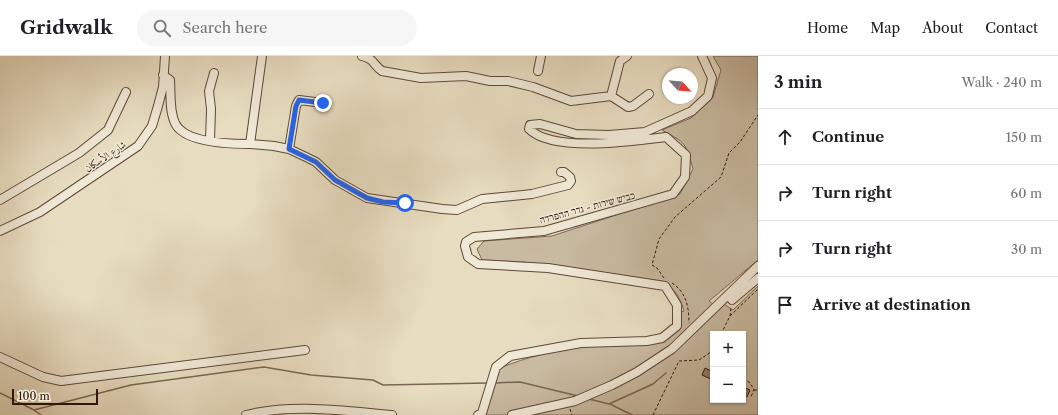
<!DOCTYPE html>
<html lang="en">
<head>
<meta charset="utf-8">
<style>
  :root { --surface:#fff; --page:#f6f6f6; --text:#202124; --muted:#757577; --line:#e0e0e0 }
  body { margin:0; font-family:"Libre Caslon Text",Amiri,"Frank Ruhl Libre",serif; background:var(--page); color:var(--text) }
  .controls { position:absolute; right:12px; bottom:12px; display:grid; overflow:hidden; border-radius:0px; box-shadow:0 1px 3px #0004 }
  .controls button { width:36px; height:36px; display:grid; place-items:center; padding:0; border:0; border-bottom:1px solid var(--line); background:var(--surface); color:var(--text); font:20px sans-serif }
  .compass { position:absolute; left:662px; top:12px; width:36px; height:36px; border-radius:50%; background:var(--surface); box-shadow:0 1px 3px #0004; rotate:116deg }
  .scale { position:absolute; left:12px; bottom:10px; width:86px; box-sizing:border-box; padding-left:4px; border:2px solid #311709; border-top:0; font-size:11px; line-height:14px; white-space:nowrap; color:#311709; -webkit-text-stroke:3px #f0e9d7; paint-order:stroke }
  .stop { position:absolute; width:12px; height:12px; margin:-9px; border:3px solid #2563eb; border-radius:50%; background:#fff }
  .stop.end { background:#2563eb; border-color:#fff; box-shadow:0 1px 4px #0008 }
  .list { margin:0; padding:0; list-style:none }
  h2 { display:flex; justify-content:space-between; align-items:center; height:52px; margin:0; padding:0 16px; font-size:17px }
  h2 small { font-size:13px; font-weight:400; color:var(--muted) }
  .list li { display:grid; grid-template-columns:26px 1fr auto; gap:12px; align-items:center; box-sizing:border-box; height:56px; padding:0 16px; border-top:1px solid var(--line) }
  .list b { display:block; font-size:15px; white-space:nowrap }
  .list em { font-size:13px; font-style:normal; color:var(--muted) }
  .icon { flex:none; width:22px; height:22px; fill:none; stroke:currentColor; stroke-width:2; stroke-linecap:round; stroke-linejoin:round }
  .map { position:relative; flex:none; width:758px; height:359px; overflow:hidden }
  header { display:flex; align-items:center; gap:24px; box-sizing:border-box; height:56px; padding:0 20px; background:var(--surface); border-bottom:1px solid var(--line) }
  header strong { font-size:19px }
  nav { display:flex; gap:22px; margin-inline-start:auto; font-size:14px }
  .search { width:280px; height:36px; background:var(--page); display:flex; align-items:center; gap:10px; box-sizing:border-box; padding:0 14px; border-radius:22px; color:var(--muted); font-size:15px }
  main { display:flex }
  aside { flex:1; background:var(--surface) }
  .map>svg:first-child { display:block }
  .green { fill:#c9bba2; stroke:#7d6956; fill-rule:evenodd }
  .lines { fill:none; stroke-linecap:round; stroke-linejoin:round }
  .stream { stroke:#7a6652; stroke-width:1.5 }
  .building { fill:#907e69; stroke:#311709 }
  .minor-casing { stroke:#5f4837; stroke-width:10 }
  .path { stroke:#311709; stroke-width:1; stroke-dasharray:3 2; stroke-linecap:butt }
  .minor { stroke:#f0e9d7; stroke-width:8 }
  .route { stroke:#2563eb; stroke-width:5 }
  .labels { text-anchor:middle; stroke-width:3; stroke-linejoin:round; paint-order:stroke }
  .street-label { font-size:10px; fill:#311709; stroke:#f0e9d7 }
</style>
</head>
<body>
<header>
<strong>Gridwalk</strong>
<div class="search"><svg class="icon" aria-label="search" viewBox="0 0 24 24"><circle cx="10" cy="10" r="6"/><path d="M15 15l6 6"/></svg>Search here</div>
<nav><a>Home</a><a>Map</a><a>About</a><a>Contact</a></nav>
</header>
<main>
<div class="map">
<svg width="758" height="359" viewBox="0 0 758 359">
  <rect width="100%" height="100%" fill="#e8ddc1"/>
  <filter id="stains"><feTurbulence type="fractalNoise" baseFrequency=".005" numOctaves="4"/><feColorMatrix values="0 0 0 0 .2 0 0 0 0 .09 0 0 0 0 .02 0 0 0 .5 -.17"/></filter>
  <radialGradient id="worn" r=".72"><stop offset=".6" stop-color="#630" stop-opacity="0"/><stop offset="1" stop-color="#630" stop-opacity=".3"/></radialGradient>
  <!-- green -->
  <path class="green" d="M713 0H758V204L709 245 719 253 724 248 733 254 758 230V359H484L500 312C553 290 612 287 669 281L681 256 684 255C680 241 675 232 661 225L524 206 482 204 477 193 484 185 552 180 680 138 693 113C686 87 686 87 662 74L691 62 713 41 721 14ZM713 278H743V344H713Z"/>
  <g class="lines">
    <!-- stream -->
    <path class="stream" d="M493 327 520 326 578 340
      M0 337 34 354 41 359
      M589 343 609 348 653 328 666 317
      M610 348 632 359
      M34 354 131 329 264 311 311 319 373 324 383 329 488 327"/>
  </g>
  <!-- building -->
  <path class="building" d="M705 312 713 316V324L702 319Z
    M743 331 750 334 747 341 743 339Z"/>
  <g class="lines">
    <!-- minor casing -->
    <g class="minor-casing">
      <path id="minor" d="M362 0C375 3 373 9 382 15L421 22 466 20 490 25H508L533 31 571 45 611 40 628 51 633 50 649 38
        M538 15 541 0
        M163 19 170 24C171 37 169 54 175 67 184 87 231 88 250 88L262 0
        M611 40 620 5 627 0
        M210 85 211 53 209 35 214 17
        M250 88 274 90 289 93 308 102 316 106 335 124 367 142 442 153 457 154 482 143 532 138 568 129 571 125 570 121 564 116H561
        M289 93 296 50 299 44 323 47
        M0 144 79 97 108 74 126 36
        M0 175 40 156 138 90 152 70 158 50 163 31 165 0
        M732 244 758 222
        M0 301 43 321 61 325 305 294
        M246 359C293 347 345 355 392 359
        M478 359 482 357 496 311 510 300 581 287 647 285 662 282 677 270V249L665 230 548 212 478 208 468 201 465 190 466 186 474 181 544 175 673 138 685 121 686 99 666 81C634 85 553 97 529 73L530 69 540 68 576 78 609 79 645 76 692 55 708 40 712 22 702 0
        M512 359 575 345 612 329 637 316 672 293 758 210"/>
    </g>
    <!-- path -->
    <path class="path" d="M664 222 657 212 652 209 659 183 675 161 721 121 729 97 740 86 758 59
      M672 227C686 236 689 251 689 267
      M730 260 758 233
      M721 278 730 260 731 251
      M713 293 711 301 713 305
      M743 323 749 326 754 333 751 341
      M754 334H758
      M570 353 572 359
      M653 359 679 305 699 304 711 296"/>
    <!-- minor -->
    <use href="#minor" class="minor"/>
  </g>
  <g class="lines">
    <!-- route -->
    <path class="route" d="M323 47 299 44 296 50 289 93 316 106 335 124 367 142 383 146 405 147"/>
  </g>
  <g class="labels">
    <!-- street labels -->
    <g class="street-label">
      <text transform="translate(105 100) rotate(-34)" y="4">شارع الأسكان</text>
      <text transform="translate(587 151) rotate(-15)" y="4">כביש שירות - גדר ההפרדה</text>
    </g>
  </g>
  <rect width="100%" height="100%" filter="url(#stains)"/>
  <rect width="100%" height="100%" fill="url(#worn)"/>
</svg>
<div class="controls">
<button>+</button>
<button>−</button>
</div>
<svg class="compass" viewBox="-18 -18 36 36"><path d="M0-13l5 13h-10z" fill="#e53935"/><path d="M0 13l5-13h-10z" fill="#757577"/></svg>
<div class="scale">100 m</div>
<div class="stop" style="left:405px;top:147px"></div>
<div class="stop end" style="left:323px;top:47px"></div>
</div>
<aside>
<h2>3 min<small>Walk · 240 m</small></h2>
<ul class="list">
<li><svg class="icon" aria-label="ahead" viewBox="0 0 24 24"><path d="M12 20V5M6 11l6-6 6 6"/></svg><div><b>Continue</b></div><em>150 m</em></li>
<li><svg class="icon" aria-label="right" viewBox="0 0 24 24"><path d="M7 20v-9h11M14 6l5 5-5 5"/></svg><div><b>Turn right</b></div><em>60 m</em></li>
<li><svg class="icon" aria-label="right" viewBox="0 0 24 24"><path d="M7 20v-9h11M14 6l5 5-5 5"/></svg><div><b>Turn right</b></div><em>30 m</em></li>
<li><svg class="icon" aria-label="arrive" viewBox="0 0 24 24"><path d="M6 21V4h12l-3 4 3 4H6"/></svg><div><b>Arrive at destination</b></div></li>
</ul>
</aside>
</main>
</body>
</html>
